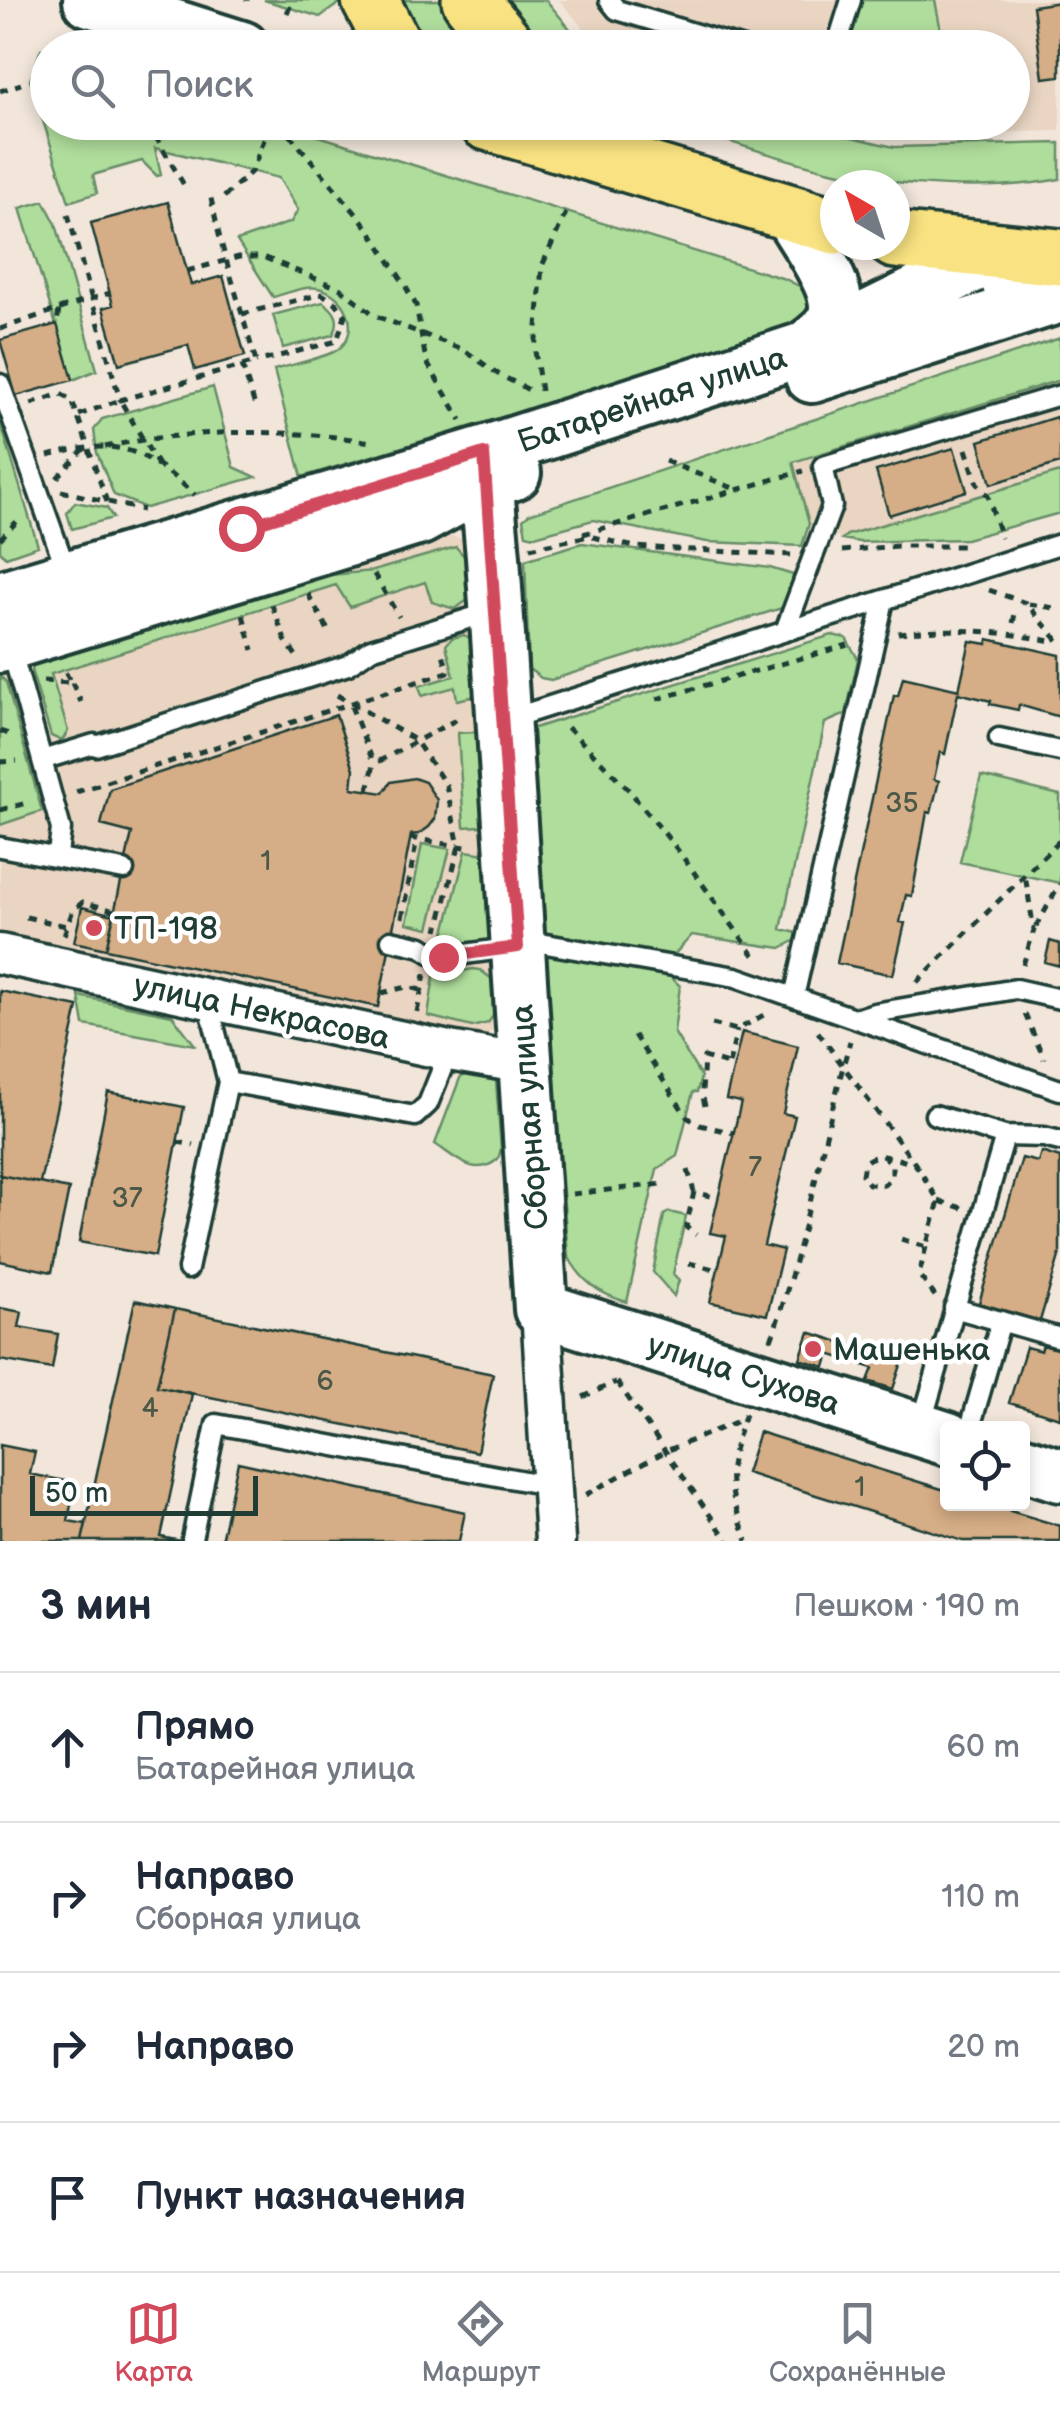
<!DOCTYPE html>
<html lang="ru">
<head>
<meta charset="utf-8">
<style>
  :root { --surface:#fff; --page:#f6f6f7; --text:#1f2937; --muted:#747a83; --line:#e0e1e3; --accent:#d1495b }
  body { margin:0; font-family:"Balsamiq Sans",sans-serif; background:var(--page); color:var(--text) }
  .controls { position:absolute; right:30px; bottom:30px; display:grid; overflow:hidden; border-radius:10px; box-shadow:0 5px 15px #0003 }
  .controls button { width:90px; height:90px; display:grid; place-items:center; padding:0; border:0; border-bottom:2px solid var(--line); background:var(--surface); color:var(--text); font:50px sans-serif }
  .compass { position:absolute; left:820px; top:170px; width:90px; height:90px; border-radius:50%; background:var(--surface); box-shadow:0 5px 15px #0003; rotate:321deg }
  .scale { position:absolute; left:30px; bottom:25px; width:228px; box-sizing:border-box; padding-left:10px; border:5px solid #1f3d34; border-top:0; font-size:28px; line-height:35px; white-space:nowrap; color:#1f3d34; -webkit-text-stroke:8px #fff; paint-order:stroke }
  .stop { position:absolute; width:30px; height:30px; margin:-22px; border:8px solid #d1495b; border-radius:50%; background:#fff }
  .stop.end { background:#d1495b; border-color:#fff; box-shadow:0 2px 10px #0008 }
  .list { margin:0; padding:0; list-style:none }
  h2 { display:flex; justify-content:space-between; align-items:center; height:130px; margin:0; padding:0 40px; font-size:42px }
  h2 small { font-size:32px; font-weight:400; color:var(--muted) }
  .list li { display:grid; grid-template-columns:65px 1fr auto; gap:30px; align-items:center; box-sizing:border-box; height:150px; padding:0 40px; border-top:2px solid var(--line) }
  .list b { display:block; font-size:38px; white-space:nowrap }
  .list p { margin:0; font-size:32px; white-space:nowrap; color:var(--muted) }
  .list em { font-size:32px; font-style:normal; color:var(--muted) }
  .icon { flex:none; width:55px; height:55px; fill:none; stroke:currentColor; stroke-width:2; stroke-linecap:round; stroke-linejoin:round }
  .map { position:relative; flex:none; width:1060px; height:1541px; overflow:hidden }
  .search { position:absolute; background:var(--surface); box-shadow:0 5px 15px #0003; left:30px; right:30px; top:30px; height:110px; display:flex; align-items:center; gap:25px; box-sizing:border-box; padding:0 35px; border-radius:55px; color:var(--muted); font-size:38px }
  .sheet { height:730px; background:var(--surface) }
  nav { display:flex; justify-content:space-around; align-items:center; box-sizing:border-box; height:140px; border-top:2px solid var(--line); background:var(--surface); font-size:28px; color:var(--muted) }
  nav a { display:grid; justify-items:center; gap:5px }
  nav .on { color:var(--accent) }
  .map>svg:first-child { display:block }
  .built { fill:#e9d5c2 }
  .green { fill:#afdd9c; stroke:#678d68; stroke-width:2.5 }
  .building { fill:#d5ad86; stroke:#1f3d34; stroke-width:2.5 }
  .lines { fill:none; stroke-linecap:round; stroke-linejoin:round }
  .lane-casing { stroke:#1f3d34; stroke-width:25 }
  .street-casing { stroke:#1f3d34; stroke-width:45 }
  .secondary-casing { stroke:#1f3d34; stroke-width:60 }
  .primary-casing { stroke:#1f3d34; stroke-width:62 }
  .path { stroke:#1f3d34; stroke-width:5; stroke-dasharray:8 8; stroke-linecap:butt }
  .lane { stroke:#fff; stroke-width:18 }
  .street { stroke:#fff; stroke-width:38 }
  .secondary { stroke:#fff; stroke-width:52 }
  .primary { stroke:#f8e281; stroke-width:55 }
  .route { stroke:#d1495b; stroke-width:12 }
  .poi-dot { fill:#d1495b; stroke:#fff; stroke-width:4 }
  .labels { text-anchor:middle; stroke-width:9; stroke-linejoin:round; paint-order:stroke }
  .number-label { font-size:28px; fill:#4c5948 }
  .street-label { font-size:32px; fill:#1f3d34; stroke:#fff }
  .poi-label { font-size:32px; fill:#1f3d34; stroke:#fff; text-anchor:start }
</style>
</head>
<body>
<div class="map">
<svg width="1060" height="1541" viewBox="0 0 1060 1541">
  <rect width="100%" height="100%" fill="#f2e6db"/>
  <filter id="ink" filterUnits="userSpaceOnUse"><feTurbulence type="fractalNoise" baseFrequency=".01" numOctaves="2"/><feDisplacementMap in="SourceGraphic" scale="20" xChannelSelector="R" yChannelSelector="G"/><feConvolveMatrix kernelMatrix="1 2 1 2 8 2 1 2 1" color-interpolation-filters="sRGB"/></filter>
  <g filter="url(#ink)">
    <!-- built -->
    <path class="built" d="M559 0H1060V131L891 135 837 123 1012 122V48L600 47Z
      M1060 380V472L847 535 842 539 809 524 793 462Z
      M452 536 463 539 474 551 500 1025 486 1036 474 1038 0 936V662L305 566 373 560Z"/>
    <!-- green -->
    <path class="green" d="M264 0H344L320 17Z
      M394 0H448L488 47H422Z
      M505 0H546L585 47H545Z
      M857 0H935L944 47 844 48Z
      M41 49 47 51 48 122 276 123 785 279 809 291 813 311 800 328 302 477 274 370C289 365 330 357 340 348 362 327 344 293 318 288 306 285 285 294 273 297L237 241 291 222 298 210 279 178 155 148 161 175 157 176 142 161 93 175 97 193 69 202 30 80Z
      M669 123H792L894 147 1060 143V179C992 192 898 187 831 171 776 158 723 139 669 123Z
      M837 123H959L961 134 891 135Z
      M44 201 56 224 97 370 73 380 20 208Z
      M323 302C336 311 341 320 333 335L283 348 273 315Z
      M1060 338V380L793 462 809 524 802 546 707 542 593 520 535 536 526 534 523 519 529 514Z
      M213 387 234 467 256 477 146 508 114 495 97 453 94 430 102 419Z
      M0 421 38 546 6 557 0 551Z
      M1060 472V513L966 539 859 542 842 539 847 535Z
      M75 502 107 508 113 518 72 529 67 513Z
      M582 543 770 568 793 575 792 584 782 608 551 680 541 678 529 669 525 560Z
      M456 547 464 556 469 599 455 609 432 602 425 582 350 607 336 585 51 674 68 731 62 741 51 736 32 673 33 662 308 577 373 571Z
      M464 635 472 639 476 696 457 700 455 687 422 696 419 686 454 676 446 645 452 638Z
      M832 635 846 638 858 659 846 714 825 723 781 929 801 934 800 938 781 948 692 935 673 956 543 932 531 729Z
      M0 676 6 682 42 811 0 825Z
      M477 732 482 826 464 827 458 733Z
      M981 776 1060 795V883L960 862Z
      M422 844 450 849 429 928 407 923Z
      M466 851 485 854 489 940 445 950V932Z
      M544 954 669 975 680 986 674 1032 701 1077 697 1092H693L677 1156 657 1169 627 1302C599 1294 582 1282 568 1256Z
      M473 969 480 970 492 979 493 1016 488 1023 472 1027 428 1016 434 976Z
      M79 996 172 1015 195 1045 84 1025Z
      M468 1072 496 1081 501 1149 498 1159C475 1179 455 1157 435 1144L460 1078Z
      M669 1212 686 1216 673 1274 679 1280 674 1296 653 1272 664 1215Z"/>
    <!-- building -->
    <path class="building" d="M1060 2V76L1043 78 1033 6Z
      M168 202 191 285 223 276 245 356 195 370 188 345 119 364 103 308 113 305 91 223Z
      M57 324 73 380 16 396 0 340Z
      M1056 417 1060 430V463L991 484 979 441Z
      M954 448 967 491 889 515 876 471Z
      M988 639 1060 655V717L1019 705 1018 710 990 704 991 701 958 693 945 754 940 752 934 779 939 781 931 813 927 812 912 896 906 895 900 922 905 923 893 975 837 963 894 695 898 696 903 677 959 690 970 641 987 644Z
      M336 715 354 769 352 788 383 793 391 782 414 778 425 782 437 800 435 819 429 827 419 834 411 835 378 1007 106 949 132 833 101 825 110 789Z
      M82 907 114 915 106 949 74 942Z
      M1050 941 1060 944V966L1045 962Z
      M0 991 78 1007 40 1183 0 1175Z
      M742 1032 798 1046 783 1113 795 1116 764 1245 783 1250 767 1315 710 1302 726 1236 710 1233 741 1102 726 1099Z
      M108 1092 184 1107 155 1256 79 1242Z
      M1041 1152 1060 1158V1253L1040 1321 979 1303 1022 1158 1038 1162Z
      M0 1175 69 1189 52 1272 0 1261Z
      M135 1300 175 1309 157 1386 192 1394 161 1537 181 1541H82Z
      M0 1308 22 1312 19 1327 58 1334 52 1369 0 1360Z
      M175 1309 493 1374 477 1452 157 1386Z
      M809 1332 902 1362 893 1389 868 1381 873 1368 829 1354 825 1367 800 1359Z
      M1043 1345 1060 1350V1418L1009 1403 1026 1347 1041 1351Z
      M759 1432 948 1491V1504H987L1060 1526V1541H963L746 1473Z
      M0 1445 35 1452 30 1474 75 1483 68 1521 86 1524 82 1541H0Z
      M238 1462 465 1512 459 1541H221Z"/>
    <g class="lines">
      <!-- lane casing -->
      <g class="lane-casing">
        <path id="lane" d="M609 0 617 10 743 48
          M836 48 851 0
          M0 384 67 572
          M785 631 832 506 823 466 1060 395
          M11 648 61 829 58 855
          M509 719 1060 544
          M999 738 1060 751
          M42 760 94 744 96 746 348 665 371 649 490 612
          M0 847 124 870
          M391 940 422 947 435 956 443 957 516 947
          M523 940 736 977 1060 1090
          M794 997 884 600
          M856 1019 874 1013 1016 989 1060 999
          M228 1082 415 1116 428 1104 449 1051
          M935 1115 1005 1136 1044 1137 1060 1141
          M188 1269 228 1082 212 1017 217 1001
          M954 1308 1060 1338
          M921 1425 1005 1136
          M970 1428 1001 1321
          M192 1539 216 1424 552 1486"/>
      </g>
      <!-- street casing -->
      <g class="street-casing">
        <path id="street" d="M0 954 449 1051 525 1064
          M541 1309 555 1541"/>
      </g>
      <!-- secondary casing -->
      <g class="secondary-casing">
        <path id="secondary" d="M90 0 242 48
          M791 215C805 239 842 288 835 315 831 331 816 340 804 349
          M812 376 1060 296
          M484 453 493 557 541 1309 948 1439
          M0 598 484 453 804 349 1003 251 1014 310
          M0 646 420 518 486 482 514 473
          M1022 1463 1060 1475"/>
      </g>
      <!-- primary casing -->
      <g class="primary-casing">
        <path id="primary" d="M370 0 395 48
          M470 0 509 48
          M487 122 835 226
          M895 240 1060 257"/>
      </g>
      <!-- path -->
      <path class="path" d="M247 1V0
        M287 13 293 0
        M0 91 21 84
        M147 122 187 190
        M279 122 369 229 403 282 416 305 426 361 461 420
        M224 197 252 171 271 122
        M68 214 120 400 256 362 220 239 210 194
        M187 271 239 257H263L341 289 376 316 464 350 498 374 533 392
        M59 309 110 293
        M242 314 322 294 336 303 345 315 337 341 256 362
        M0 329 59 309 57 324
        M242 365 256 409
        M541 391 535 351 542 266 569 206
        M31 404 60 394 72 400 107 502
        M79 415 120 400 158 465
        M105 447C187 429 288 428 371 442
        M966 449 977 483 988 496 1001 538
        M48 456C119 437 141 447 195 495
        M665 461 733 488
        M57 478 87 446
        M61 491 143 510
        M583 534 803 471
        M0 539 22 516
        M530 548 589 536 635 547 791 555
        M842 551 897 546H966
        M374 574 399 617
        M989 590 1026 603 1060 643
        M308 594 328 630
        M1029 604 1060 609
        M272 605 285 640 297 657
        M243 615 253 650
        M1013 623 1016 609
        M898 633C952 627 1003 631 1056 642
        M43 681 71 683 64 670
        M72 683 81 702
        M337 695 415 740 446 785 459 846 438 930
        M657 699 848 645
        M351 706 374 764
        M567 727 629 790 677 849 756 958
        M0 731 12 735
        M0 762 17 761
        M368 790 374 764 463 716
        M76 792 448 672 442 650
        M0 810 31 802
        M410 838 471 848
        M26 917 66 926
        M402 918 417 839
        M1036 927 1060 884
        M64 935 73 910 83 902 115 911
        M1023 965 1034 930 1025 875
        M917 982 1060 840
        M381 993 407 987 421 990
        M417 1012 425 974
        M1025 1014 1044 1059
        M712 1024 737 1030 769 1012
        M818 1032 916 1165
        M634 1035 687 1117 700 1125 734 1133
        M729 1064 737 1030
        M705 1106 702 1093 704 1057 734 1066
        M177 1142 194 1145
        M882 1155 892 1164V1177L884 1185 869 1184 862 1175 864 1163C878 1149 899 1160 916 1165L939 1201 926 1247 901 1239
        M688 1170 694 1192 718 1198
        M694 1192 686 1227 696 1235
        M572 1194 663 1184
        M939 1201 962 1208
        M926 1247 919 1275 935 1296
        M689 1263 718 1270
        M771 1340C805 1243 822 1140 850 1041
        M617 1382 728 1541
        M583 1397 616 1382
        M745 1414C725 1475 726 1481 747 1541
        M585 1495 664 1452 743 1419"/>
      <!-- lane -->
      <use href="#lane" class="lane"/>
      <!-- street -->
      <use href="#street" class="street"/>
      <!-- secondary -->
      <use href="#secondary" class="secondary"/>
      <!-- primary -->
      <use href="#primary" class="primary"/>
    </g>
  </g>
  <g class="lines" filter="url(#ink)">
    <!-- route -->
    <path class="route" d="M241 528 484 453 518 947 443 957"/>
  </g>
  <!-- markers -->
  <g class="poi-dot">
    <circle cx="94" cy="928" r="10"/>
    <circle cx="813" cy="1349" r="10"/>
  </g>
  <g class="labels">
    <!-- number labels -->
    <g class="number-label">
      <text x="902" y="812">35</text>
      <text x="266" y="870">1</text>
      <text x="755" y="1176">7</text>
      <text x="127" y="1207">37</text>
      <text x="325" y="1390">6</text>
      <text x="150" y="1417">4</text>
      <text x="860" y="1496">1</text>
    </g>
    <!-- street labels -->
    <g class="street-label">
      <text transform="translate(652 399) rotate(-18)" y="11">Батарейная улица</text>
      <text transform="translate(262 1011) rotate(12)" y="11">улица Некрасова</text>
      <text transform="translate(529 1117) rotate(-94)" y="11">Сборная улица</text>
      <text transform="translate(744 1374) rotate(18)" y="11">улица Сухова</text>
    </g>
    <!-- poi labels -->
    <g class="poi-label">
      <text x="114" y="939">ТП-198</text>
      <text x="833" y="1360">Машенька</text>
    </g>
  </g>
</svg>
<div class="controls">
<button><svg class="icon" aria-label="locate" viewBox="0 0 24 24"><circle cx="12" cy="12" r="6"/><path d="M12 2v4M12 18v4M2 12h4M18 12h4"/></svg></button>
</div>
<svg class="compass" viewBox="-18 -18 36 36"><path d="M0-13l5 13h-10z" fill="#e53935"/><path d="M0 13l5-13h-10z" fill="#747a83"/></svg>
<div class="scale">50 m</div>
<div class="stop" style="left:241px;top:528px"></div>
<div class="stop end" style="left:443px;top:957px"></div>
<div class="search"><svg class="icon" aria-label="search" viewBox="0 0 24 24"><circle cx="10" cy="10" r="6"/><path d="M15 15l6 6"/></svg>Поиск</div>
</div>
<section class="sheet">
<h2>3 мин<small>Пешком · 190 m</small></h2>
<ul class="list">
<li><svg class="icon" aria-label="ahead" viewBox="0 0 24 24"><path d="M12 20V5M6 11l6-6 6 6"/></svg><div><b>Прямо</b><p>Батарейная улица</p></div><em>60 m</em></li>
<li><svg class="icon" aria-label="right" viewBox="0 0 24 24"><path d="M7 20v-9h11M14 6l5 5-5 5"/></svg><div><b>Направо</b><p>Сборная улица</p></div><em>110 m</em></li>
<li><svg class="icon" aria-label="right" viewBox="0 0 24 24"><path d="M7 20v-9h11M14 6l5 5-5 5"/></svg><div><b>Направо</b></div><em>20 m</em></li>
<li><svg class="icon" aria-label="arrive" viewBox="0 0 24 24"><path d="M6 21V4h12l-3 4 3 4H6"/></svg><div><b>Пункт назначения</b></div></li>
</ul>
</section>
<nav>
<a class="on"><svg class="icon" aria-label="map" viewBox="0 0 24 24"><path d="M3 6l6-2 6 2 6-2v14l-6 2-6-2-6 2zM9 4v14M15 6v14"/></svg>Карта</a>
<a><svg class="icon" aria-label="directions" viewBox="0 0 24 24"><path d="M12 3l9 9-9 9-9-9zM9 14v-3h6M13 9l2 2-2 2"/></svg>Маршрут</a>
<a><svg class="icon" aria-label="saved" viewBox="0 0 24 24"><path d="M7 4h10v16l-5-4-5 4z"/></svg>Сохранённые</a>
</nav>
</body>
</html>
